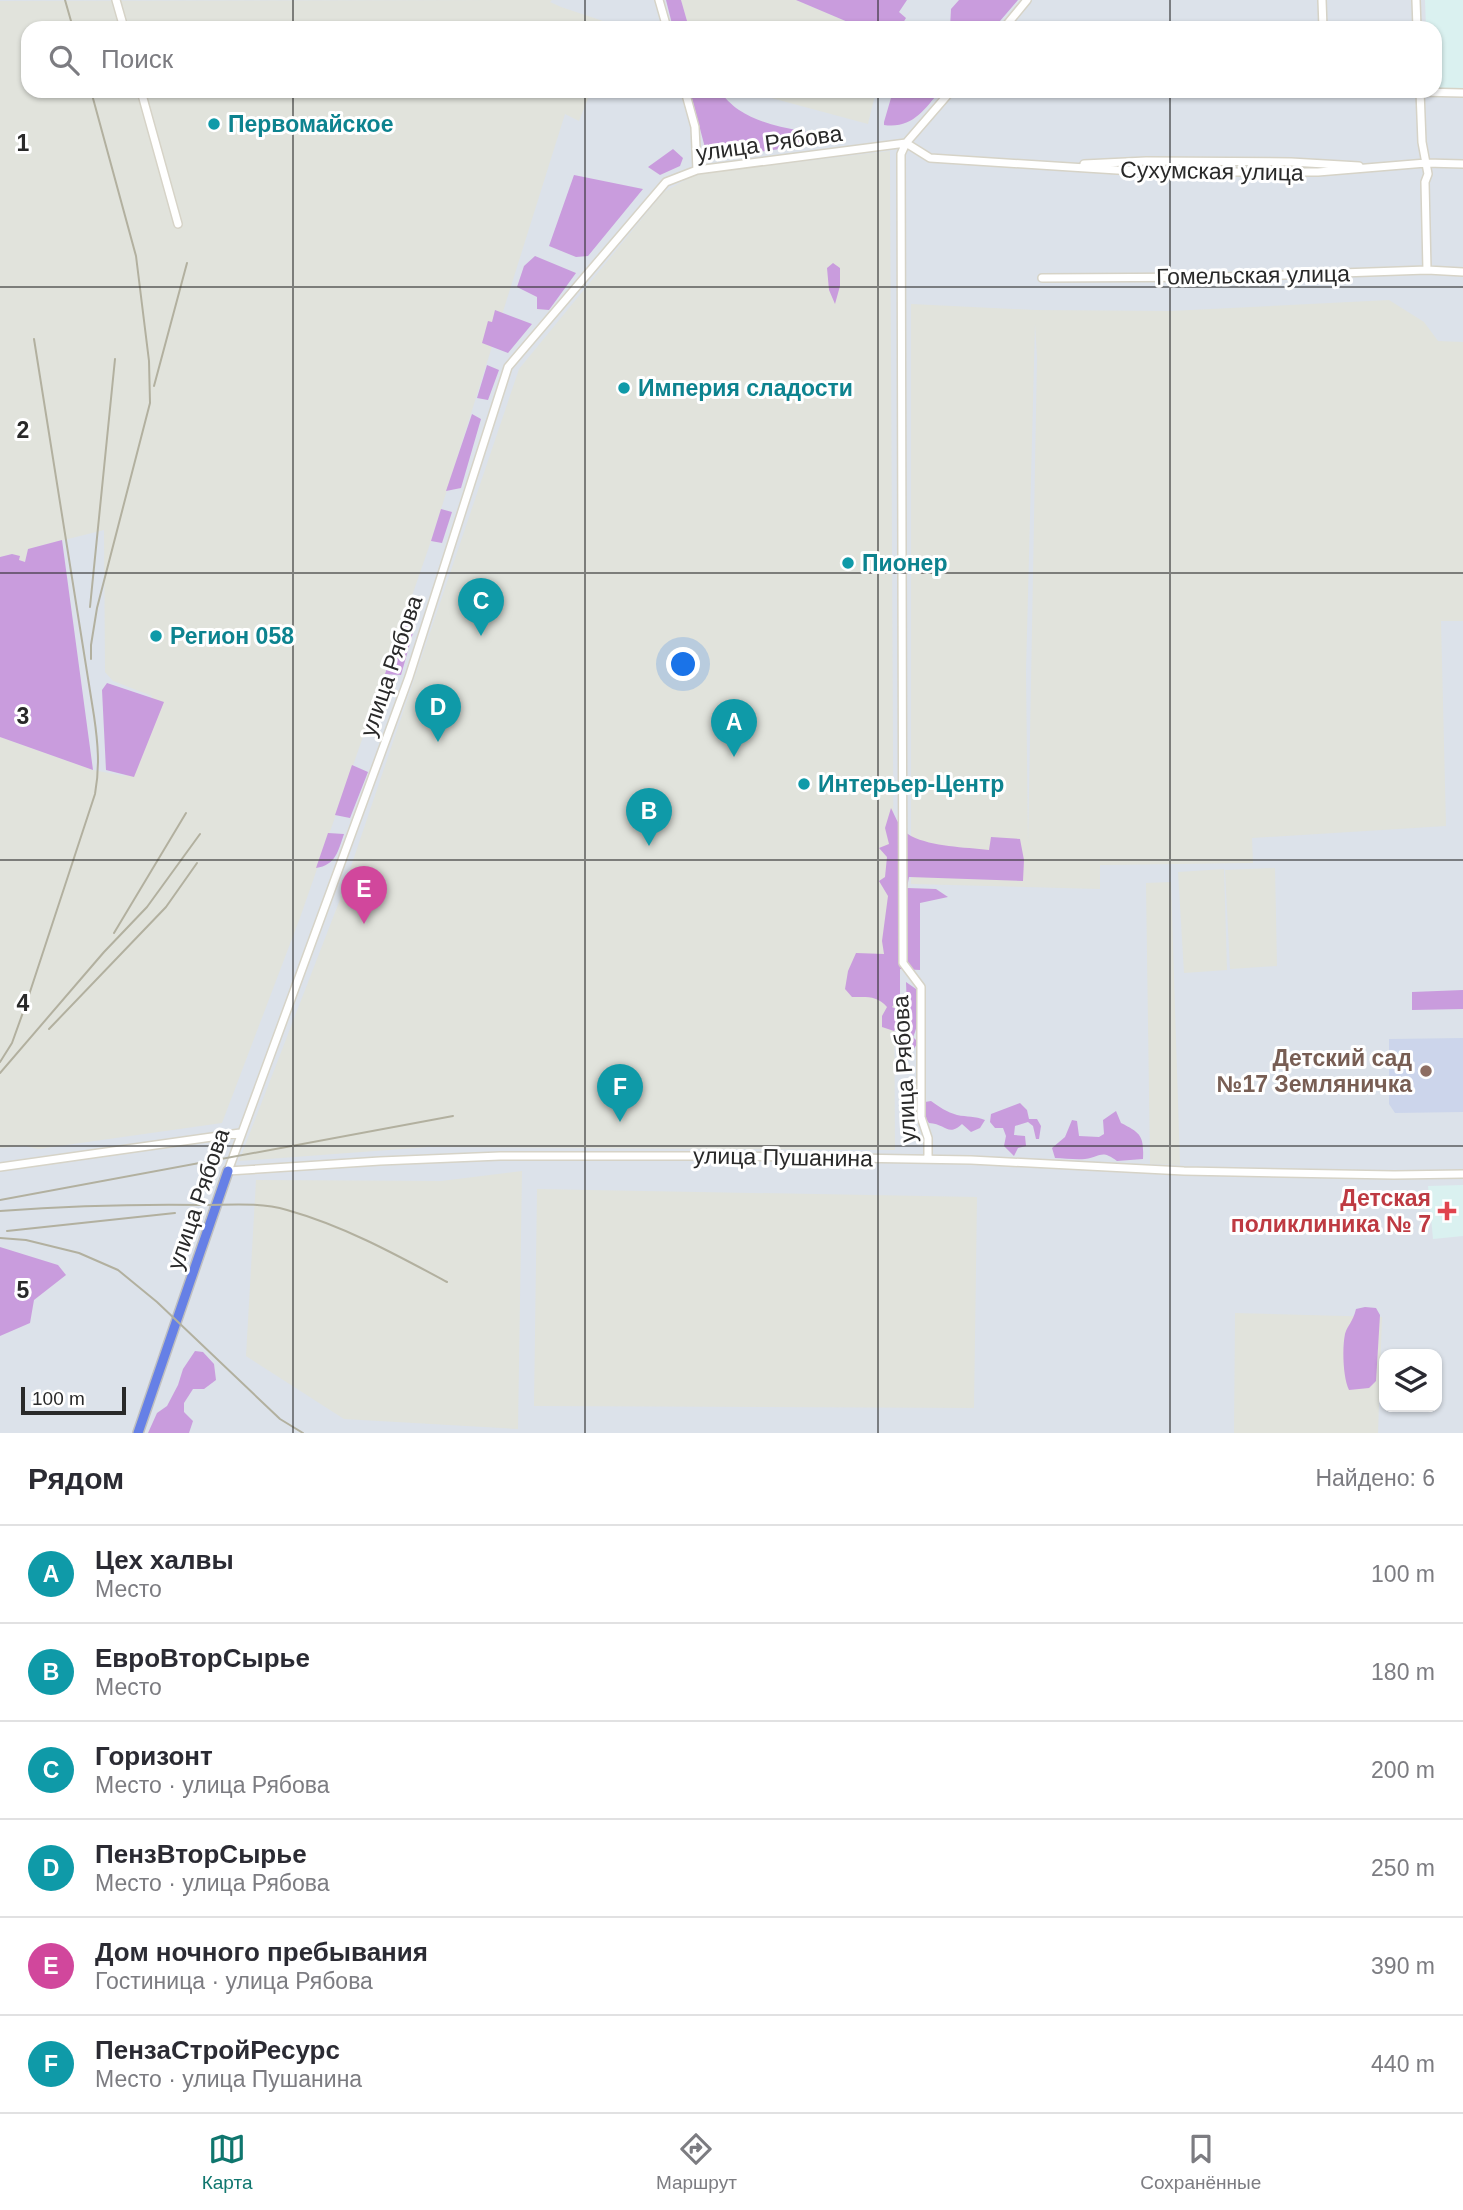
<!DOCTYPE html>
<html lang="ru">
<head>
<meta charset="utf-8">
<style>
  :root { --surface:#fff; --page:#f2f2f3; --text:#2b2b33; --muted:#7c7c81; --line:#e1e1e2; --accent:#0f766e }
  body { margin:0; font-family:Helvetica,sans-serif; background:var(--page); color:var(--text) }
  .controls { position:absolute; right:21px; bottom:21px; display:grid; overflow:hidden; border-radius:14px; box-shadow:0 2px 5px #0004 }
  .controls button { width:63px; height:63px; display:grid; place-items:center; padding:0; border:0; border-bottom:2px solid var(--line); background:var(--surface); color:var(--text); font:35px sans-serif }
  .scale { position:absolute; left:21px; bottom:18px; width:105px; box-sizing:border-box; padding-left:7px; border:4px solid #292929; border-top:0; font-size:19px; line-height:24px; white-space:nowrap; color:#292929; -webkit-text-stroke:5px #fff; paint-order:stroke }
  .you { position:absolute; left:684px; top:665px; width:24px; height:24px; margin:-18px; border:5px solid #fff; border-radius:50%; background:#1a73e8; box-shadow:0 0 0 10px #1a73e833 }
  .badge { display:grid; place-items:center; width:46px; height:46px; border-radius:50%; background:var(--accent); color:#fff; font-size:23px; font-weight:700 }
  .pin { position:absolute; translate:-50% -58px; filter:drop-shadow(0 2px 4px #0008) }
  .pin::after { content:''; position:absolute; top:37px; width:24px; height:21px; background:inherit; clip-path:polygon(0 0,100% 0,50% 100%) }
  .list { margin:0; padding:0; list-style:none }
  h2 { display:flex; justify-content:space-between; align-items:center; height:91px; margin:0; padding:0 28px; font-size:30px }
  h2 small { font-size:23px; font-weight:400; color:var(--muted) }
  .list li { display:grid; grid-template-columns:46px 1fr auto; gap:21px; align-items:center; box-sizing:border-box; height:98px; padding:0 28px; border-top:2px solid var(--line) }
  .list b { display:block; font-size:26px; white-space:nowrap }
  .list p { margin:0; font-size:23px; white-space:nowrap; color:var(--muted) }
  .list em { font-size:23px; font-style:normal; color:var(--muted) }
  .icon { flex:none; width:38px; height:38px; fill:none; stroke:currentColor; stroke-width:2; stroke-linecap:round; stroke-linejoin:round }
  .map { position:relative; flex:none; width:1463px; height:1433px; overflow:hidden }
  .search { position:absolute; background:var(--surface); box-shadow:0 2px 5px #0004; left:21px; right:21px; top:21px; height:77px; display:flex; align-items:center; gap:18px; box-sizing:border-box; padding:0 24px; border-radius:21px; color:var(--muted); font-size:26px }
  .sheet { height:679px; background:var(--surface) }
  nav { display:flex; justify-content:space-around; align-items:center; box-sizing:border-box; height:98px; border-top:2px solid var(--line); background:var(--surface); font-size:19px; color:var(--muted) }
  nav a { display:grid; justify-items:center; gap:4px }
  nav .on { color:var(--accent) }
  .map>svg:first-child { display:block }
  .industrial { fill:#e1e3dc; fill-rule:evenodd }
  .education { fill:#ccd5eb }
  .medical { fill:#daf1f0 }
  .green { fill:#c99cdd }
  .lines { fill:none; stroke-linecap:round; stroke-linejoin:round }
  .minor-casing { stroke:#d6d3c7; stroke-width:10 }
  .major-casing { stroke:#bfbfbf; stroke-width:12 }
  .minor { stroke:#fff; stroke-width:7 }
  .major { stroke:#6680e6; stroke-width:9 }
  .rail { stroke:#b2b09f; stroke-width:2 }
  .grid { fill:none; stroke:#292929; stroke-width:2; stroke-opacity:0.55 }
  .culture-dot { fill:#0f9aa8; stroke:#fff; stroke-width:2.5 }
  .education-dot { fill:#8d6e63; stroke:#fff; stroke-width:2.5 }
  .health-dot { fill:#e0444e; stroke:#fff; stroke-width:2.5 }
  .labels { text-anchor:middle; stroke-width:6; stroke-linejoin:round; paint-order:stroke }
  .culture-label { font-size:23px; font-weight:bold; fill:#0d838f; stroke:#fff; text-anchor:start }
  .street-label { font-size:23px; fill:#292929; stroke:#fff }
  .education-label { font-size:23px; font-weight:bold; fill:#785e54; stroke:#fff; text-anchor:end }
  .health-label { font-size:23px; font-weight:bold; fill:#be3a42; stroke:#fff; text-anchor:end }
  .grid-label { font-size:23px; text-anchor:middle; font-weight:bold; fill:#292929; stroke:#fff; stroke-width:6; stroke-linejoin:round; paint-order:stroke }
</style>
</head>
<body>
<div class="map">
<svg width="1463" height="1433" viewBox="0 0 1463 1433">
  <rect width="100%" height="100%" fill="#dce2ea"/>
  <!-- industrial -->
  <path class="industrial" d="M552 0 550 2 561 7 612 24 611 28H28V91H591L579 121 565 114 431 541 301 915 222 1123 38 1149 25 1146 0 1148V737L93 770 125 776 152 696 113 681 105 672 104 530 28 549 25 562 19 560 12 554 0 557V1Z
    M681 0H796L862 28H689Z
    M745 91H876L868 124Z
    M890 151 895 1150 429 1147 239 1161 339 902 519 369 664 192 696 174Z
    M1389 300 1424 322 1438 341 1463 342V621H1441L1446 826 1252 838 1253 863 1100 865V889L911 884V304L1035 310 1170 311ZM1035 324 1037 358 1028 845 1026 671Z
    M1275 868 1277 966 1230 969 1225 870Z
    M1224 869 1227 970 1184 973 1178 872Z
    M1171 882 1180 1165 1150 1164 1146 883Z
    M522 1171 518 1429 344 1419 246 1356 256 1180 441 1181Z
    M537 1189 977 1197 974 1408 534 1406Z
    M1235 1313 1382 1317 1378 1433H1234Z"/>
  <!-- education -->
  <path class="education" d="M1463 1038V1112L1395 1113 1389 1104V1039Z"/>
  <!-- medical -->
  <path class="medical" d="M1425 0H1463V95L1435 91V28H1426Z
    M1463 1185V1236L1433 1239 1428 1186Z"/>
  <!-- green -->
  <path class="green" d="M666 0H681L689 28H673Z
    M796 0H907L899 12 906 18 900 28H862Z
    M959 0H1018L994 28H950L951 9Z
    M690 91H718C725 97 731 105 739 110 766 128 806 131 837 137L831 142 708 159Z
    M893 91H940C924 110 912 129 884 125V122Z
    M673 149 683 158 680 166 660 175 648 167Z
    M574 175 643 189 588 256 576 257 549 246Z
    M535 256 576 273 549 310 537 309V297L517 287 524 266Z
    M833 263 840 268V286L835 304 829 290 827 268Z
    M495 310 532 324 508 353 482 343 488 321 492 322Z
    M487 365 499 370 488 400 477 398Z
    M472 414 481 419 461 488 446 491Z
    M441 509 452 512 442 543 431 541Z
    M62 540 93 770 0 737V557L12 554 20 556 19 560 25 562 28 549Z
    M409 603 420 608 401 675 385 674Z
    M107 683 164 702 134 777 106 770 102 690Z
    M352 765 368 772 350 818 335 815Z
    M891 808C896 818 900 830 911 836 933 847 964 847 989 850L991 837 1020 839 1024 860 1023 881 909 877 907 888 936 889 948 897 920 903V970L900 969V996L892 1007 900 1011V1020L894 1031 882 1027V1016L887 1007C877 995 866 997 852 997L845 989 848 971 856 953 884 954 882 941 888 896 879 881 885 877 887 857 879 848 889 844 885 828Z
    M328 833 344 834C338 851 336 865 316 868Z
    M906 982 916 989C918 1005 920 1023 913 1037L918 1042 912 1052 903 1042 907 1009Z
    M1463 990V1009L1412 1010V992Z
    M931 1101C939 1107 947 1112 957 1115 967 1117 975 1116 985 1120L980 1128 971 1132 962 1124C948 1137 946 1124 929 1123L926 1119 925 1102Z
    M1020 1103 1027 1110 1029 1119H1037L1041 1126 1039 1139H1036L1033 1126 1028 1122 1015 1126 1014 1135 1025 1136 1026 1146 1018 1148 1014 1156 1004 1146 1006 1136 1003 1128H995L990 1122 991 1114Z
    M1116 1111 1121 1123C1141 1133 1144 1136 1143 1159L1117 1161C1101 1149 1101 1157 1085 1159 1075 1160 1064 1158 1055 1158L1052 1148 1065 1137 1072 1120 1077 1121 1079 1136 1099 1137 1104 1134 1103 1120Z
    M0 1247 58 1265 66 1275 34 1300 30 1323 0 1336Z
    M1365 1307 1376 1308 1380 1315 1376 1381 1369 1388 1349 1390C1343 1378 1342 1348 1345 1334 1347 1326 1353 1322 1356 1309Z
    M195 1351 203 1352 214 1364 216 1380 204 1389H193L184 1403V1412L193 1421 189 1433H148L157 1413 167 1406 178 1385 183 1369Z"/>
  <g class="lines">
    <!-- minor casing -->
    <g class="minor-casing">
      <path id="minor" d="M116 0 124 28
        M659 0 667 28
        M1322 0 1323 28
        M1416 0 1417 28
        M1004 28 1027 0
        M141 91 178 224
        M685 91 695 127 697 170
        M951 91 906 143 697 170 666 182 508 367 409 677 228 1171 380 1161 500 1156H728L971 1160 1184 1171 1394 1175 1463 1174
        M1420 91 1422 142 1428 174 1425 182 1427 270
        M1420 92 1463 93
        M1084 164 1146 161 1291 162 1359 166
        M1042 278 1225 277 1427 270 1463 272
        M928 1159V1138L921 1117V987L903 963 901 154 906 143 930 158 1117 170 1177 172H1318L1426 163 1463 164
        M0 1167 240 1133"/>
    </g>
    <!-- major casing -->
    <g class="major-casing">
      <path id="major" d="M138 1433 228 1171"/>
    </g>
    <!-- minor -->
    <use href="#minor" class="minor"/>
    <!-- major -->
    <use href="#major" class="major"/>
    <!-- rail -->
    <path class="rail" d="M65 0 73 28
      M91 91 136 256 149 361 150 403 97 608 91 645V659
      M154 386 187 263
      M90 607 115 359
      M114 933 186 813
      M49 1029 166 907 197 863
      M0 1062 12 1043 26 1004 95 794C100 767 98 743 94 716L34 339
      M0 1073 104 952 147 907 200 834
      M0 1200 453 1116
      M0 1211C68 1206 134 1204 202 1205 230 1205 260 1202 287 1210 344 1226 395 1254 447 1282
      M7 1231 175 1213
      M0 1238 26 1240 79 1253 118 1270 157 1302 280 1419 303 1433"/>
  </g>
  <!-- grid -->
  <path class="grid" d="M293 0V28M585 0V28M878 0V28M1170 0V28M293 91V1433M585 91V1433M878 91V1433M1170 91V1433M0 287H1463M0 573H1463M0 860H1463M0 1146H1463"/>
  <!-- markers -->
  <g class="culture-dot">
    <circle cx="214" cy="124" r="7"/>
    <circle cx="624" cy="388" r="7"/>
    <circle cx="848" cy="563" r="7"/>
    <circle cx="156" cy="636" r="7"/>
    <circle cx="804" cy="784" r="7"/>
  </g>
  <circle class="education-dot" cx="1426" cy="1071" r="7"/>
  <path class="health-dot" d="M1443.5 1200.5h7v7h7v7h-7v7h-7v-7h-7v-7h7z"/>
  <g class="labels">
    <!-- culture labels -->
    <g class="culture-label">
      <text x="228" y="132">Первомайское</text>
      <text x="638" y="396">Империя сладости</text>
      <text x="862" y="571">Пионер</text>
      <text x="170" y="644">Регион 058</text>
      <text x="818" y="792">Интерьер-Центр</text>
    </g>
    <!-- street labels -->
    <g class="street-label">
      <text transform="translate(769 143) rotate(-8)" y="8">улица Рябова</text>
      <text transform="translate(1212 171) rotate(1)" y="8">Сухумская улица</text>
      <text transform="translate(1253 275) rotate(-1)" y="8">Гомельская улица</text>
      <text transform="translate(391 666) rotate(-71)" y="8">улица Рябова</text>
      <text transform="translate(904 1069) rotate(-93)" y="8">улица Рябова</text>
      <text transform="translate(783 1157) rotate(1)" y="8">улица Пушанина</text>
      <text transform="translate(198 1199) rotate(-71)" y="8">улица Рябова</text>
    </g>
    <!-- education labels -->
    <g class="education-label">
      <text x="1412" y="1066">Детский сад<tspan x="1412" dy="26">№17 Земляничка</tspan></text>
    </g>
    <!-- health labels -->
    <g class="health-label">
      <text x="1431" y="1206">Детская<tspan x="1431" dy="26">поликлиника № 7</tspan></text>
    </g>
  </g>
  <g class="grid-label">
    <text x="23" y="151">1</text>
    <text x="23" y="438">2</text>
    <text x="23" y="724">3</text>
    <text x="23" y="1011">4</text>
    <text x="23" y="1298">5</text>
  </g>
</svg>
<div class="controls">
<button><svg class="icon" aria-label="layers" viewBox="0 0 24 24"><path d="M12 4l9 5-9 5-9-5zM3 14l9 5 9-5"/></svg></button>
</div>
<div class="scale">100 m</div>
<div class="you"></div>
<div class="pin badge" style="left:734px;top:757px;background:#0f9aa8">A</div>
<div class="pin badge" style="left:649px;top:846px;background:#0f9aa8">B</div>
<div class="pin badge" style="left:481px;top:636px;background:#0f9aa8">C</div>
<div class="pin badge" style="left:438px;top:742px;background:#0f9aa8">D</div>
<div class="pin badge" style="left:364px;top:924px;background:#d1479c">E</div>
<div class="pin badge" style="left:620px;top:1122px;background:#0f9aa8">F</div>
<div class="search"><svg class="icon" aria-label="search" viewBox="0 0 24 24"><circle cx="10" cy="10" r="6"/><path d="M15 15l6 6"/></svg>Поиск</div>
</div>
<section class="sheet">
<h2>Рядом<small>Найдено: 6</small></h2>
<ul class="list">
<li><span class="badge" style="background:#0f9aa8">A</span><div><b>Цех халвы</b><p>Место</p></div><em>100 m</em></li>
<li><span class="badge" style="background:#0f9aa8">B</span><div><b>ЕвроВторСырье</b><p>Место</p></div><em>180 m</em></li>
<li><span class="badge" style="background:#0f9aa8">C</span><div><b>Горизонт</b><p>Место · улица Рябова</p></div><em>200 m</em></li>
<li><span class="badge" style="background:#0f9aa8">D</span><div><b>ПензВторСырье</b><p>Место · улица Рябова</p></div><em>250 m</em></li>
<li><span class="badge" style="background:#d1479c">E</span><div><b>Дом ночного пребывания</b><p>Гостиница · улица Рябова</p></div><em>390 m</em></li>
<li><span class="badge" style="background:#0f9aa8">F</span><div><b>ПензаСтройРесурс</b><p>Место · улица Пушанина</p></div><em>440 m</em></li>
</ul>
</section>
<nav>
<a class="on"><svg class="icon" aria-label="map" viewBox="0 0 24 24"><path d="M3 6l6-2 6 2 6-2v14l-6 2-6-2-6 2zM9 4v14M15 6v14"/></svg>Карта</a>
<a><svg class="icon" aria-label="directions" viewBox="0 0 24 24"><path d="M12 3l9 9-9 9-9-9zM9 14v-3h6M13 9l2 2-2 2"/></svg>Маршрут</a>
<a><svg class="icon" aria-label="saved" viewBox="0 0 24 24"><path d="M7 4h10v16l-5-4-5 4z"/></svg>Сохранённые</a>
</nav>
</body>
</html>
